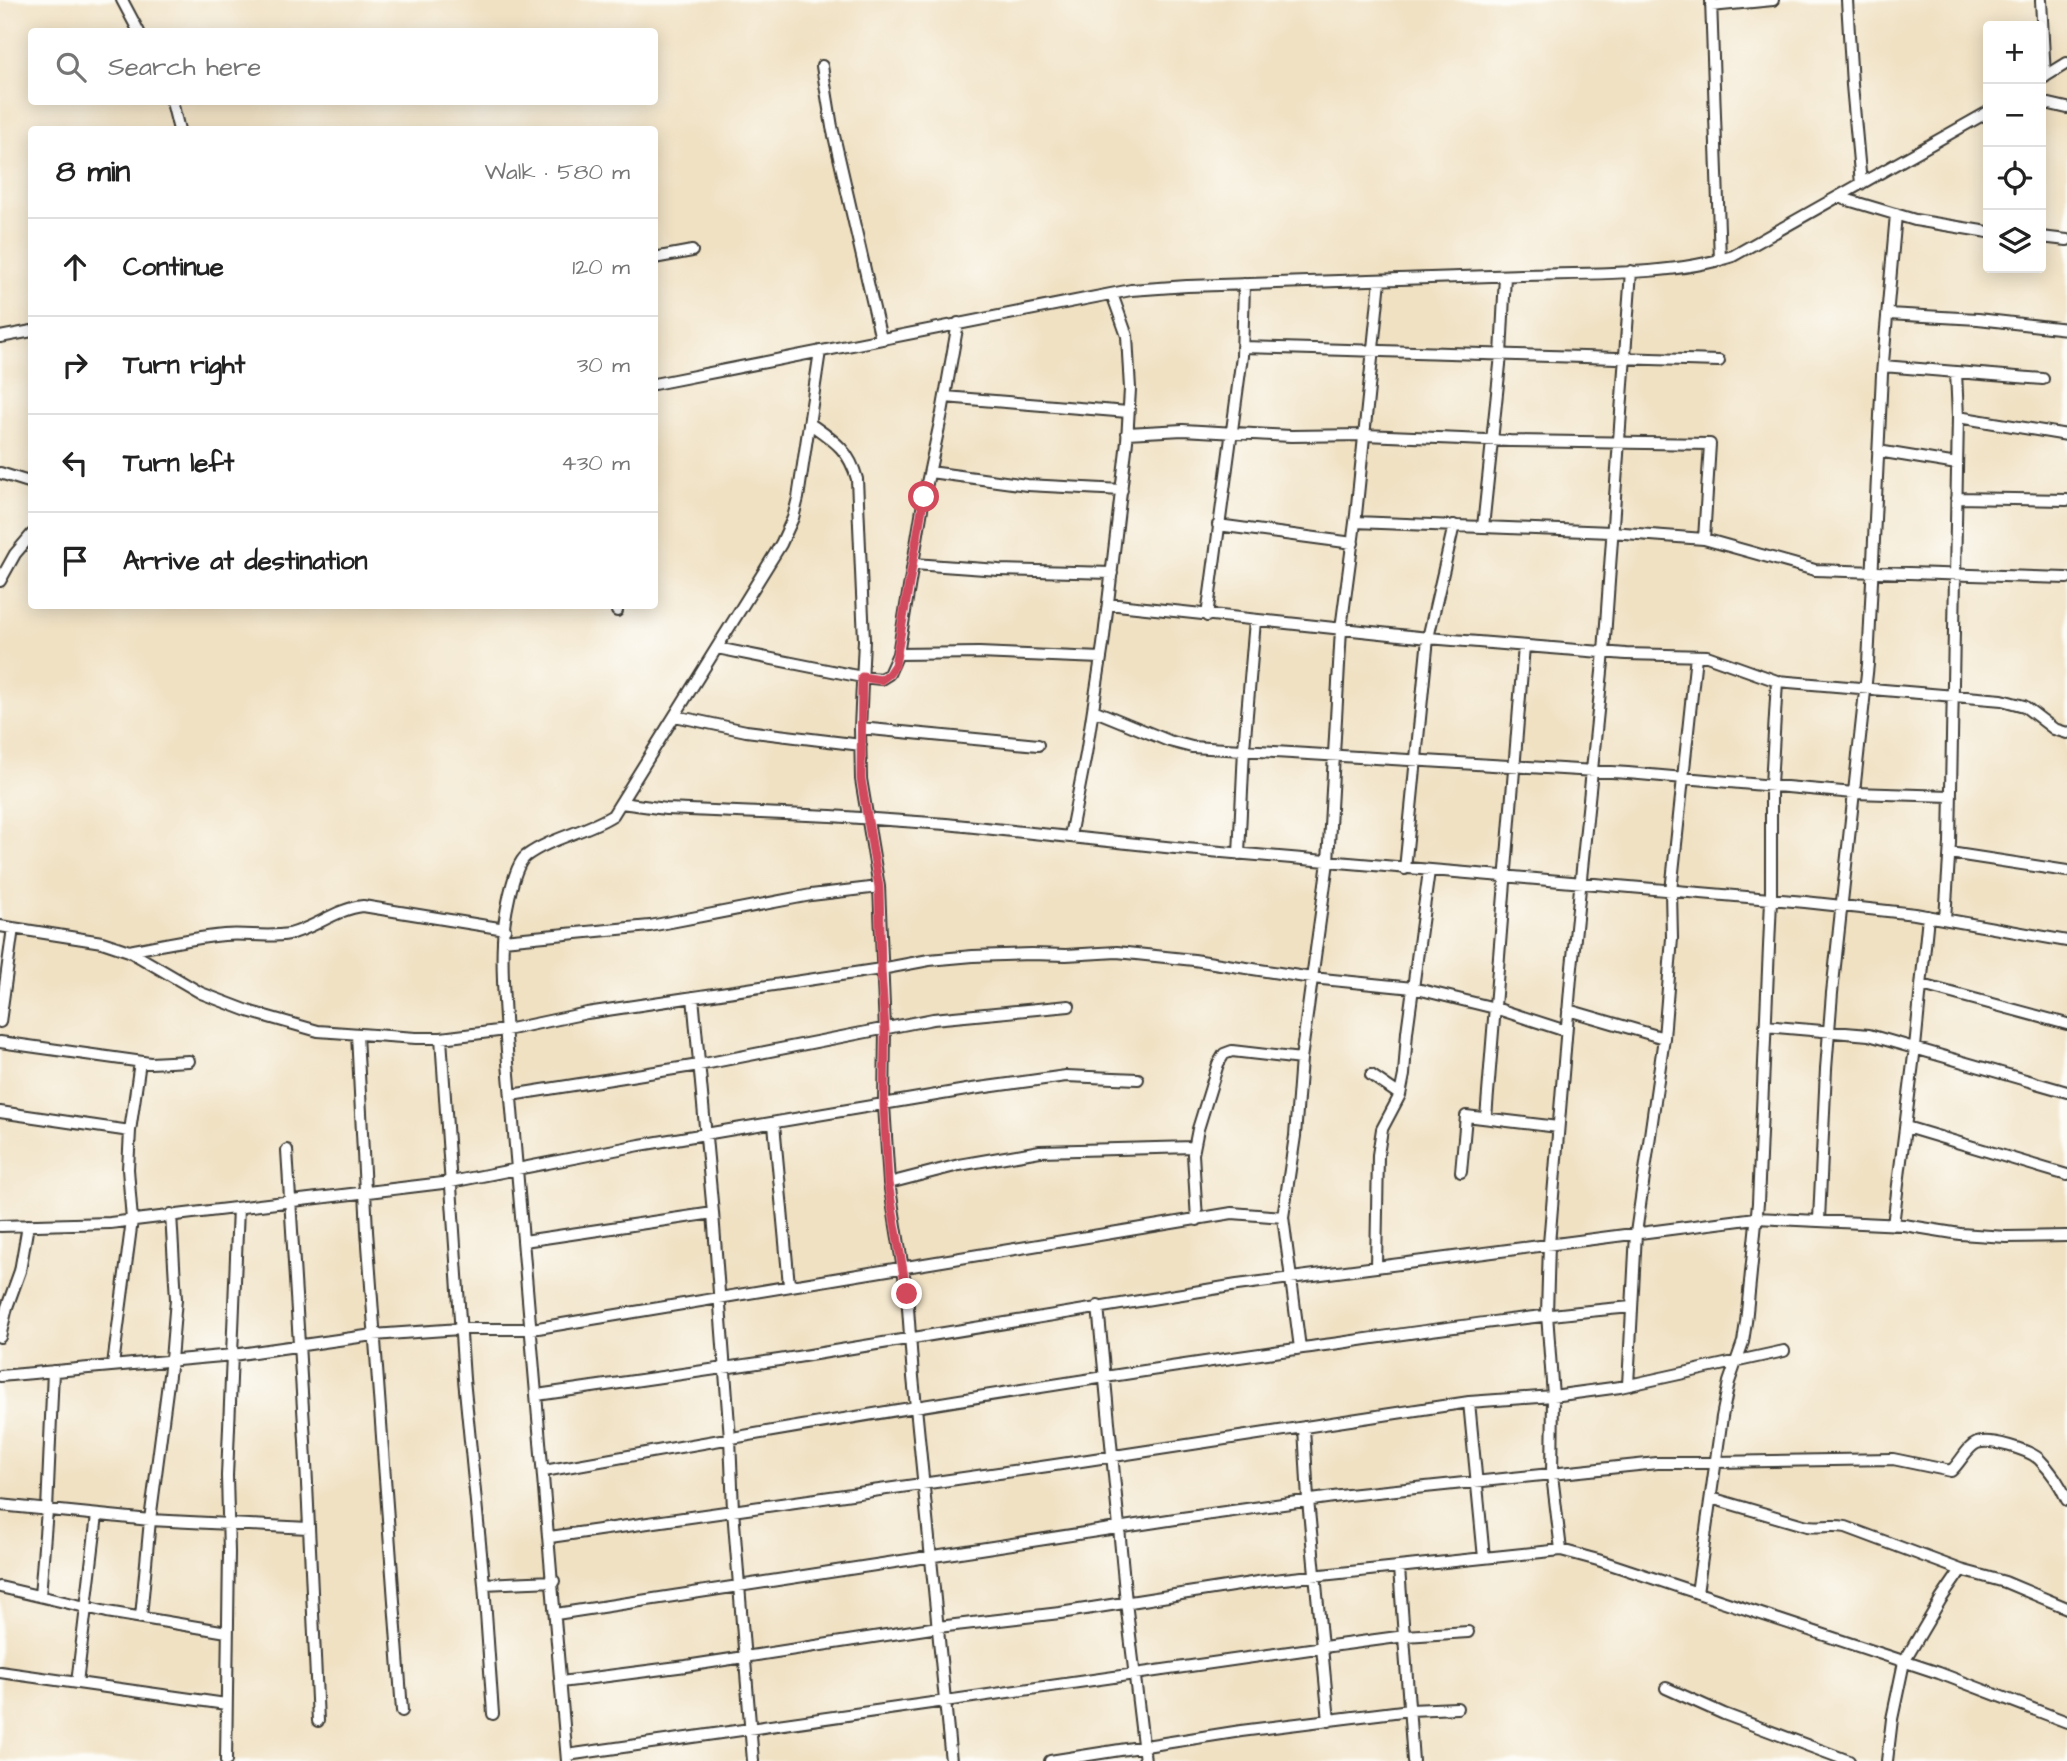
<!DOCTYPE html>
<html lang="en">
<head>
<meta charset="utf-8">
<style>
  :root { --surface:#fff; --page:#f2f2f2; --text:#222; --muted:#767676; --line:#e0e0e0 }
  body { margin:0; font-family:"Architects Daughter",sans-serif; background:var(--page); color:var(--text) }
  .controls { position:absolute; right:21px; top:21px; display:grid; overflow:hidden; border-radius:7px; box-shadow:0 4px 18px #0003 }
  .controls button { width:63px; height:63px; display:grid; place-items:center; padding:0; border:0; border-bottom:2px solid var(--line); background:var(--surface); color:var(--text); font:35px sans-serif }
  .stop { position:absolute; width:21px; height:21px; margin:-16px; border:5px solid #d1495b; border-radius:50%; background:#fff }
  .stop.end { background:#d1495b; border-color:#fff; box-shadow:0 2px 7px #0008 }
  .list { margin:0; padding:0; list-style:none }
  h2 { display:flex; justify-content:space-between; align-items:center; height:91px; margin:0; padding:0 28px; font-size:30px }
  h2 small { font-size:23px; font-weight:400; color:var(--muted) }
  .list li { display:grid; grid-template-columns:46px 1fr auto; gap:21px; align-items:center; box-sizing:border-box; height:98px; padding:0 28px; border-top:2px solid var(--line) }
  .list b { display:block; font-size:26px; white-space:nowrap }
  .list em { font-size:23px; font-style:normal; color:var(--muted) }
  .icon { flex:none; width:38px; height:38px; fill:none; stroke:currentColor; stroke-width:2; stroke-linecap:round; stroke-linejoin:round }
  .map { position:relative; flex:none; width:2067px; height:1761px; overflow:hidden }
  .search { position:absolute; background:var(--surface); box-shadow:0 4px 18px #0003; left:28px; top:28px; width:630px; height:77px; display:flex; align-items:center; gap:18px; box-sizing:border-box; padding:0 24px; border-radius:7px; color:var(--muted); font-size:26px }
  .panel { position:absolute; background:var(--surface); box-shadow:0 4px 18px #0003; left:28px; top:126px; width:630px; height:483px; border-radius:7px }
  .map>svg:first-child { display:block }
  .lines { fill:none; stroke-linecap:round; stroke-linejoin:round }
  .street-casing { stroke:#3c3a35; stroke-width:14 }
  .street { stroke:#fff; stroke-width:10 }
  .route { stroke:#d1495b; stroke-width:9 }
</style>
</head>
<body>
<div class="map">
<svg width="2067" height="1761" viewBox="0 0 2067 1761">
  <rect width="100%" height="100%" fill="#fdfcf7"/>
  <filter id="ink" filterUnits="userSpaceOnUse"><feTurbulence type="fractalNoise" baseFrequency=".0143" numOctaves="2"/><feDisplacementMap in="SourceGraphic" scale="14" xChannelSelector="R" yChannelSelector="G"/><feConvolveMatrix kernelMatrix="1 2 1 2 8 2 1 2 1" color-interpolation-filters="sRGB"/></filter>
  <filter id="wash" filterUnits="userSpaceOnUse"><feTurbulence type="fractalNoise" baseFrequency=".00686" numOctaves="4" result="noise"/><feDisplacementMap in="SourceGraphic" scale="28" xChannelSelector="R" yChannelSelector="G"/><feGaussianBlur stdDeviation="1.57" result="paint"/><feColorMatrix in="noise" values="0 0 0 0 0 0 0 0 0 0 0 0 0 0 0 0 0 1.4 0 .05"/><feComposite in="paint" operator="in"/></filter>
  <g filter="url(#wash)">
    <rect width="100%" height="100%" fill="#f0e1c3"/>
  </g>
  <g filter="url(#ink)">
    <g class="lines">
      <!-- street casing -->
      <g class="street-casing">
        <path id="street" d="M122 0 139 32
          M1711 0 1720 260
          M1847 0 1852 85 1861 184
          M2041 0 2045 77
          M1711 6 1773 0
          M822 66 832 127 881 339
          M2041 79 2067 63
          M172 102 179 130
          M2041 102 2067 108
          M1838 197 1915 220 1988 232
          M2041 237 2067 240
          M654 258 692 251
          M1888 314 1978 319 2067 329
          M0 337 32 331
          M1242 347 1719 361
          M1883 366 2043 379
          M654 384 1131 290 1187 286C1299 283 1411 279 1522 275 1588 273 1671 276 1733 256L1988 112
          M945 397 1128 412
          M1958 417 2067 435
          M809 423C833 440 849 449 857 479L864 640 860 728 861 779 879 887 885 1030 884 1105 889 1183 907 1294 913 1377 951 1761
          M1127 433 1183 430 1291 436 1365 435 1510 441 1710 444 1704 539 1611 532 1355 522
          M1878 451 1957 464
          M930 472 1027 485 1122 490
          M0 473 32 483
          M1956 498 2067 500
          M1218 525 1353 543
          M1483 527 1501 355 1505 276
          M1704 539 1815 570 2067 578
          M914 564 999 570 1112 573
          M0 581 15 554 32 534
          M1108 604 1428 638 1626 654 1707 656 1777 681 2002 700 2024 706 2054 729 2067 733
          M617 611V606
          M1207 616 1242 356 1244 284
          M717 648 862 677 881 679 889 674 898 654 924 497 942 413 958 323
          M898 654 979 653 1101 658
          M1093 710 1169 741 1192 747 1628 773 1854 793 1951 796
          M675 716 746 731 861 745
          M860 728 1038 745
          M621 803 666 809 831 816 946 824 1175 848 1805 902 1915 914 2067 941
          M1070 836 1086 754 1103 645 1127 441 1130 389 1127 336 1112 294
          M1950 853 2067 871
          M1239 854 1244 749 1255 621
          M1405 869 1428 638 1454 525
          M1945 919 1950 843 1958 417 1956 372
          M0 926 102 942 129 951 201 993 251 1012 318 1031 416 1038H441L506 1030 587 1013 881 969 929 960 973 956 1031 954 1066 955 1117 952 1194 960 1312 978 1413 988 1495 1008 1566 1031
          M503 940 650 926 811 895 879 887
          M129 951C160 945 192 938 224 935 246 933 267 938 289 934 315 928 336 909 363 906L505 929
          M1922 985 2067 1024
          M693 997 713 1213 730 1438 733 1510 753 1761
          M1568 1010 1664 1038
          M0 1022 13 928
          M1765 1026 1869 1035 2067 1092
          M357 1034 367 1231 402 1711
          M441 1038 464 1379 484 1584 493 1714
          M0 1042 150 1063 189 1061
          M1371 1075 1400 1095
          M511 1095 699 1065 933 1019 1069 1006
          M0 1112 130 1131
          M1486 1118 1524 646
          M774 1124 789 1285
          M1906 1127 2067 1175
          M287 1150 305 1441 318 1721
          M1461 1172 1466 1116 1558 1127
          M889 1183 959 1165 1040 1151 1194 1147
          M1197 1220 1193 1154 1198 1129 1218 1064 1224 1054 1232 1051 1301 1059
          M1819 1220 1826 1069 1832 993 1868 664 1882 374 1896 214
          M1893 1225 1915 1047 1928 916
          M0 1226 110 1223 451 1182 640 1145 972 1089 1066 1076 1138 1079
          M524 1241 713 1213
          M1376 1267 1378 1155 1382 1129 1400 1095 1404 1075 1407 1032 1429 871
          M1098 1306 1126 1602 1145 1761
          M0 1337 7 1307 20 1271 28 1225
          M1300 1348 1283 1217 1295 1136 1301 1059 1328 862 1341 629 1356 515 1380 280
          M113 1365 132 1220 128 1169 130 1131 140 1062
          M0 1376 233 1355 373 1335 460 1329H532L1232 1213 1283 1217
          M1628 1385 1636 1233 1664 1038 1672 938 1671 891 1696 656
          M537 1395 779 1360 1237 1285 1756 1218 1904 1225 1960 1234 2006 1237 2067 1236
          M1469 1402 1484 1558
          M1304 1427 1308 1500 1329 1721
          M544 1471C789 1427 1034 1386 1281 1351 1398 1335 1514 1317 1632 1307
          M1711 1498 1807 1526C1820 1528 1831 1524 1846 1527L1961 1570 2005 1582 2067 1608
          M0 1505 150 1520 308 1528
          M550 1537 1055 1465 1469 1402 1553 1396 1620 1387 1784 1351
          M1561 1550 1552 1475 1553 1396 1547 1314 1549 1244 1571 977 1604 652 1631 271
          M1399 1568 1413 1761
          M484 1584 554 1581
          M0 1587 107 1612 227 1632
          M1697 1593 1722 1417 1729 1382 1743 1342 1746 1322 1758 1203 1771 900V785L1777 681
          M40 1596 47 1510 53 1371
          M556 1614 1182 1518 1348 1495 1657 1463 1893 1459 1951 1471C1961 1462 1967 1447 1977 1443 1990 1438 2029 1450 2039 1459 2051 1471 2061 1486 2067 1500
          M141 1617 150 1520 171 1360 176 1299 171 1214
          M0 1672 226 1704
          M561 1682 686 1666 938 1627 1060 1613 1264 1581 1561 1550 1598 1560 1939 1673 2067 1722
          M77 1683 97 1515
          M1666 1688 1724 1714 1849 1761
          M567 1755 1331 1646 1405 1636 1468 1632
          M226 1761 229 1552 227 1476 238 1208
          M567 1761 506 1039C505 1007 501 974 503 942 503 924 512 867 526 856 552 837 587 832 613 815L781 544 793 518 798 498 820 351
          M1050 1761 1241 1731 1410 1710 1457 1708
          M1887 1761 1892 1719 1904 1662 1941 1599 1961 1570"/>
      </g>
      <!-- street -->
      <use href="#street" class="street"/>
    </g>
  </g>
  <g class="lines" filter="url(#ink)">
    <!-- route -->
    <path class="route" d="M907 1294 888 1183 884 1105 885 1030 881 969 879 887 861 779 862 677 881 680 889 674 895 665 924 497"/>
  </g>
</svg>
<div class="controls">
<button>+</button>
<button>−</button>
<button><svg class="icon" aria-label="locate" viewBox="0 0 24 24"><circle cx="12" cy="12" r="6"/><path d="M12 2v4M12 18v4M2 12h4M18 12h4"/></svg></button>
<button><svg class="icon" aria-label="layers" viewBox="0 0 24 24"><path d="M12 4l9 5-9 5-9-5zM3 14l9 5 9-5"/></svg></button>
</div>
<div class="stop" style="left:924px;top:497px"></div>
<div class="stop end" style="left:907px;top:1294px"></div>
<div class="search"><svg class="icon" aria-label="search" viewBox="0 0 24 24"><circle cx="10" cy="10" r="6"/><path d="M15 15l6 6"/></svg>Search here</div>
<section class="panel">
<h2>8 min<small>Walk · 580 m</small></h2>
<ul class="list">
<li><svg class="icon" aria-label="ahead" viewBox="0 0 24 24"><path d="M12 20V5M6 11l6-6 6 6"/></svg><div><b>Continue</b></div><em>120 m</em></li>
<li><svg class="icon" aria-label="right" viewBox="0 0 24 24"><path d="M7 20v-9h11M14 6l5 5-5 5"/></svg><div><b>Turn right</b></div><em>30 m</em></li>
<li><svg class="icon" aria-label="left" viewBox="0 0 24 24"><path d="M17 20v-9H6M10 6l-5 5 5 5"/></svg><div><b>Turn left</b></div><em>430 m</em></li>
<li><svg class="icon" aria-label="arrive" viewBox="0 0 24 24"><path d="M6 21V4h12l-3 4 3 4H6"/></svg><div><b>Arrive at destination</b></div></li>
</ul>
</section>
</div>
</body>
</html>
